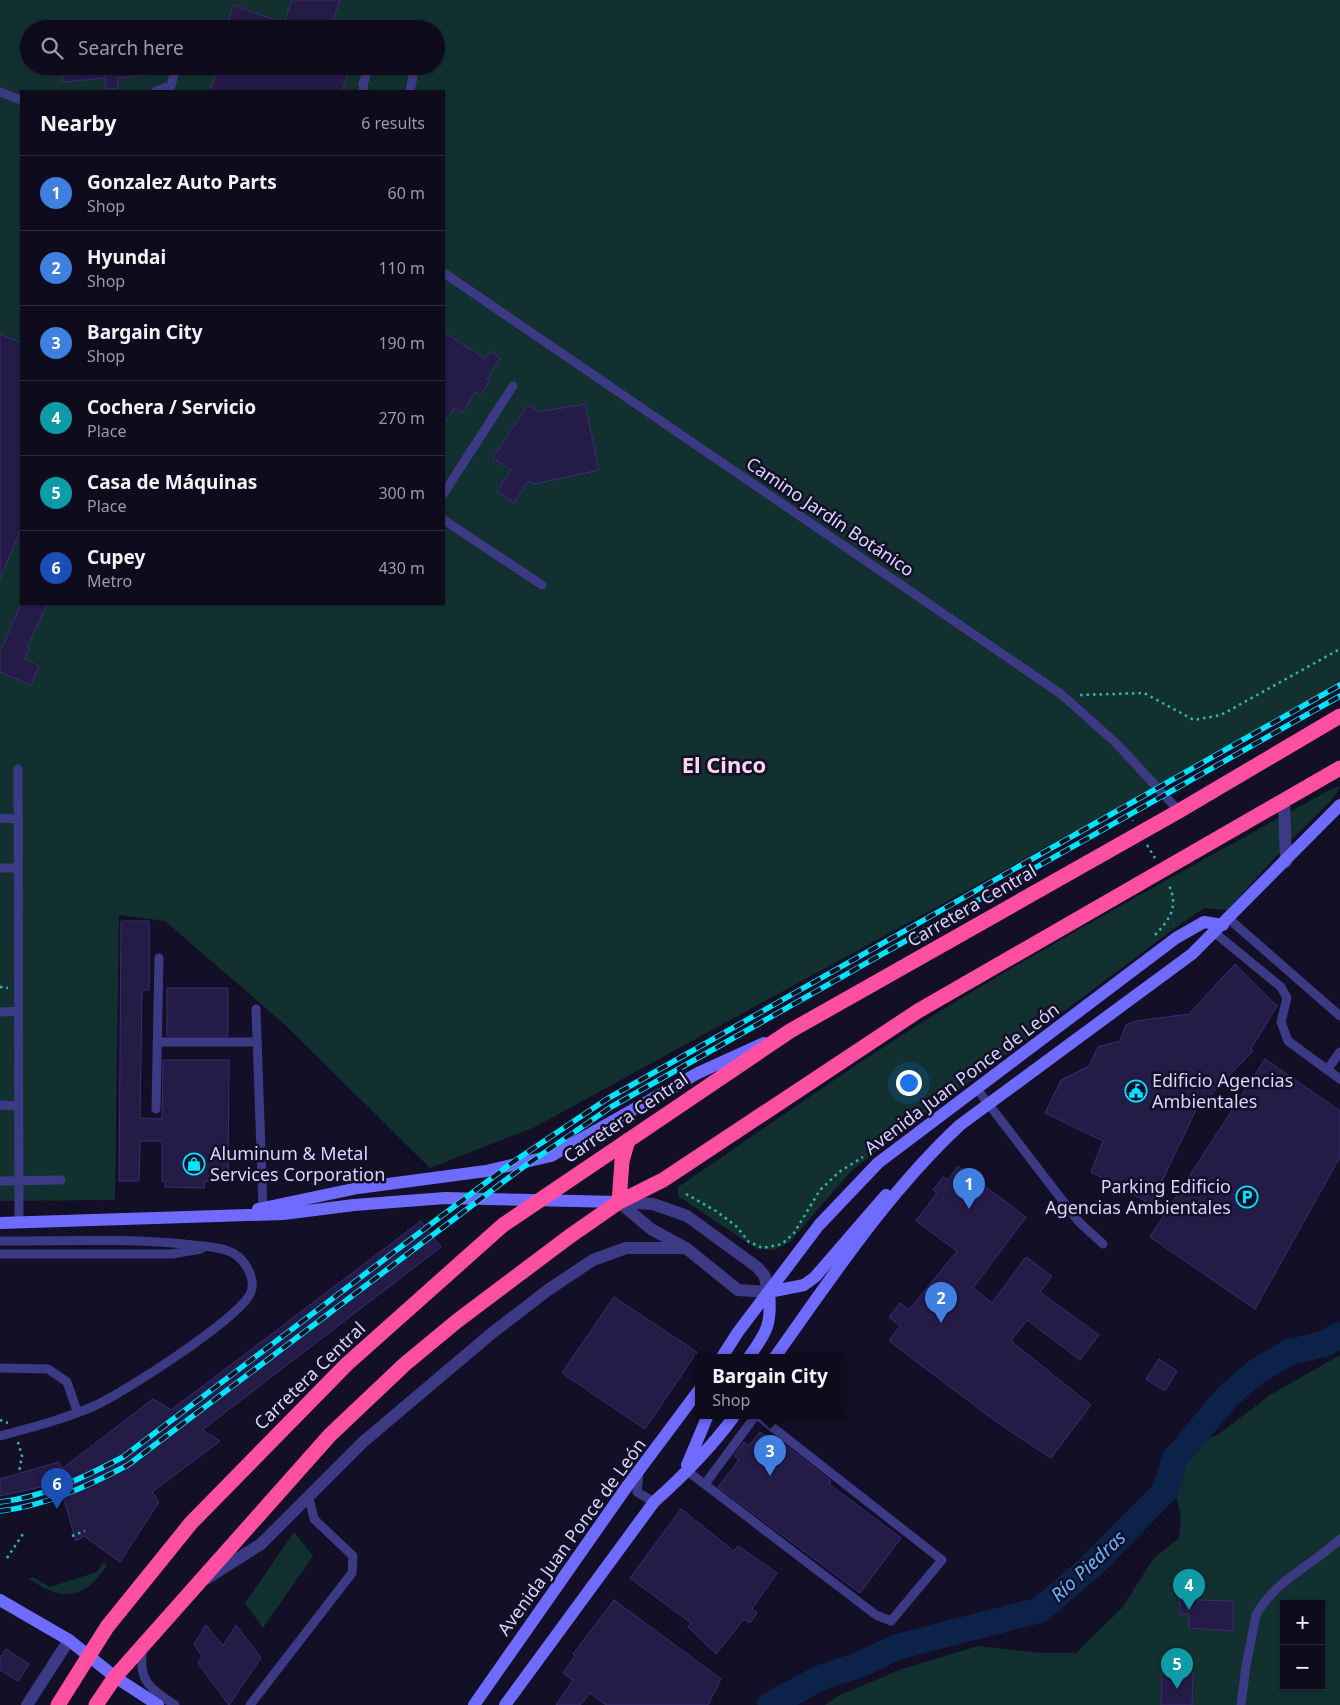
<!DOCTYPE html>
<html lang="en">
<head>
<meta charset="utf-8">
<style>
  :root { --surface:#0e0b1c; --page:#1c1929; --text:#f1f3f6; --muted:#9b9ba3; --line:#2e2b3b; --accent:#00e5ff }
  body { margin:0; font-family:"Noto Sans",sans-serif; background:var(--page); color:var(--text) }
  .controls { position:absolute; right:15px; bottom:15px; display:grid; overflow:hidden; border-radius:0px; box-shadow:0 1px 4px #0004 }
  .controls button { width:45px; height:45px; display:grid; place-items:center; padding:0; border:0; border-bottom:1px solid var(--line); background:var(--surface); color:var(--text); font:25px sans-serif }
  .you { position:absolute; left:908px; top:1082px; width:18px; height:18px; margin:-12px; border:4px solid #fff; border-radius:50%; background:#1a73e8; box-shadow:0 0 0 8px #1a73e833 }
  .badge { display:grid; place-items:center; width:32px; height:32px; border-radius:50%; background:var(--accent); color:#fff; font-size:16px; font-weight:700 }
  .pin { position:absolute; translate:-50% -41px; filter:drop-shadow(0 1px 2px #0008) }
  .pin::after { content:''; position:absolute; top:26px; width:18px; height:15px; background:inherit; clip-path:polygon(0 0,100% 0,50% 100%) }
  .popup { position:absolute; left:695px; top:1354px; width:150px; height:65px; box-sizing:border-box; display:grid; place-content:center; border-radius:0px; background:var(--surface); filter:drop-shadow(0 1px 4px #0005); font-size:16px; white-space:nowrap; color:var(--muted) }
  .popup b { font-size:19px; color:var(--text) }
  .popup::after { content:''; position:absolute; left:50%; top:100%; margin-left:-10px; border:10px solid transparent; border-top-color:var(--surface) }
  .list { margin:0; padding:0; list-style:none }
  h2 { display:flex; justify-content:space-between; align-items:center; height:65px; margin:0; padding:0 20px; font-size:21px }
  h2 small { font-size:16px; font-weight:400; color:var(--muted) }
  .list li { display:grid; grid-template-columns:32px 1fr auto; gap:15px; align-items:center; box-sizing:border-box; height:75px; padding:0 20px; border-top:1px solid var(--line) }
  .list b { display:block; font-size:19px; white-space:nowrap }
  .list p { margin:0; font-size:16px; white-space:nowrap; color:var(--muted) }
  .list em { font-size:16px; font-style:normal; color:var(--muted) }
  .icon { flex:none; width:28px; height:28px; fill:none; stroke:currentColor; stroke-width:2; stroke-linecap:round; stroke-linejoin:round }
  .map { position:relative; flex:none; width:1340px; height:1705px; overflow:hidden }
  .search { position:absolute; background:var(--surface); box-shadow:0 1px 4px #0004; left:20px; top:20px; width:425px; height:55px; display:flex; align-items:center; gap:12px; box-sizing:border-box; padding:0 18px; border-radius:28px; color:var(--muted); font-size:19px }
  .panel { position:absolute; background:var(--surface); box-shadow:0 1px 4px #0004; left:20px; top:90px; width:425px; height:515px; border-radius:0px }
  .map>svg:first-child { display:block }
  .green { fill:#12302f; fill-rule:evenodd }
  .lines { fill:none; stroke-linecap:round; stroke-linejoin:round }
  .river { stroke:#0c2248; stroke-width:26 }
  .building { fill:#241b47; stroke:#3b2d73 }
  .path { stroke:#2fb8b0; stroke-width:2.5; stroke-dasharray:2.5 4; stroke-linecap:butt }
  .lane { stroke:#3d3a85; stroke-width:9 }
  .street { stroke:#3d3a85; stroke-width:12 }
  .secondary { stroke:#6f6bff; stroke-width:12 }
  .highway { stroke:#ff4fa3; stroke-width:15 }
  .rail-casing { stroke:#00e5ff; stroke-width:5.5 }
  .rail { stroke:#130f26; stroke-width:4; stroke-dasharray:11; stroke-linecap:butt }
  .labels { text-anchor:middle; stroke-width:5; stroke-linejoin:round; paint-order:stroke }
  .street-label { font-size:18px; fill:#d9d4ff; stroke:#130f26 }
  .poi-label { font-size:18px; fill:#d9d4ff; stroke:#130f26; text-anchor:start }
  .water-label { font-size:19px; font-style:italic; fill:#62b6ff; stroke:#130f26 }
  .district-label { font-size:22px; font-weight:bold; fill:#ffd6f0; stroke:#130f26 }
</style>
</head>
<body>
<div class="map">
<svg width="1340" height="1705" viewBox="0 0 1340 1705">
  <rect width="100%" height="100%" fill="#130f26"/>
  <!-- green -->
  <path class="green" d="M0 0H1340V686L535 1127 430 1168 284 1024 165 921 119 915 115 1200 0 1201ZM29 29H436V66H29ZM21 91H444V604H21Z
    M1340 787 1332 800 1293 838 1227 910 1204 908 1175 928 852 1170 789 1243 773 1250 757 1249 678 1196V1187C767 1127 855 1063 947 1007 1073 930 1203 860 1333 788Z
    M1340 1355V1705H825L838 1696 902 1669 978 1646 1041 1653H1076L1122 1608 1153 1559 1179 1538 1181 1517 1166 1454 1219 1434 1270 1395ZM1284 1604H1321V1686H1284Z
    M294 1532 313 1556 263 1628 245 1603Z
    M104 1562 107 1566C82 1600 64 1602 29 1579L33 1577 50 1587 97 1572Z"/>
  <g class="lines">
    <!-- river -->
    <path class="river" d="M770 1705 822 1677 859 1665 897 1647 1040 1610 1090 1567 1165 1491 1175 1459 1227 1397 1257 1371 1290 1352 1324 1344 1340 1335"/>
  </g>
  <!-- building -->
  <path class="building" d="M292 0H340L330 29H226L233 5 284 23Z
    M62 66H149V75L117 78 118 88 106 89 105 78 63 82Z
    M219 66H351L342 91H210Z
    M444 332 485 359 490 351 500 358 487 379 490 380 481 395 475 392 462 413 454 408 444 424Z
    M0 334 21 343V529L0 579Z
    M585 404 599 470 534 484 528 481 514 503 497 492 511 470 493 458 528 405 539 412Z
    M21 604H47L27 647 29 648 24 659 39 666 31 685 0 672V652Z
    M121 921H149V990H142L140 1118 162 1119 163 1060H229L228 1181H205L204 1188 165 1187V1182L162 1181V1141H140L139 1181H119Z
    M1235 964 1277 1006 1251 1049 1253 1051 1196 1110 1151 1204 1091 1172 1103 1141 1045 1113 1061 1080 1089 1066 1098 1047 1120 1041 1126 1025 1136 1021 1189 1014Z
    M167 988H228V1036H167Z
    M1265 1059 1340 1111V1157L1255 1309 1150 1237Z
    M958 1166 1026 1217 973 1288 992 1303 1026 1257 1052 1276 1040 1292 1099 1335 1080 1360 1027 1320 1011 1341 1091 1405 1051 1458 998 1423 889 1341 900 1326 889 1317 900 1303 909 1310 957 1251 916 1221 937 1193 933 1190 943 1177 948 1180Z
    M421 1221 441 1247 202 1430 220 1441 152 1492 159 1502 120 1562 84 1536 76 1541 59 1483 0 1496V1479L59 1462 63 1468 153 1399 171 1410Z
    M614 1297 697 1352 645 1429 562 1373Z
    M1159 1359 1177 1371 1165 1391 1146 1379Z
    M760 1432 773 1442 776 1438 831 1481 829 1484 901 1538 860 1593 718 1487 739 1460 734 1456 744 1442 749 1446Z
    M681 1509 734 1551 738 1546 777 1573 752 1609 757 1613 750 1623 744 1619 716 1654 688 1627 691 1623 630 1578Z
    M1180 1596H1196V1600L1233 1601V1631L1189 1628V1614H1180Z
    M614 1600 721 1679 708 1705H606L590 1693 580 1705H556L573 1680 563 1673 575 1656 573 1654Z
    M206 1625 223 1646 236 1625 261 1658 229 1705 198 1663 202 1657 194 1644Z
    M6 1649 29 1664 18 1681 0 1670V1658Z
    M1162 1671 1193 1672 1192 1705H1161Z"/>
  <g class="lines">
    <!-- path -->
    <path class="path" d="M1080 695 1144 693 1194 720 1221 715 1340 649
      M1129 815 1133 821
      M1147 845 1155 858
      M1155 935C1171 918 1179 906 1168 883
      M0 987 8 988
      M974 1072 998 1050 1018 1039
      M686 1194 716 1211 736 1226 749 1242 763 1248 782 1244 794 1233 820 1190 839 1172 863 1157
      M0 1420 8 1423
      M18 1442 22 1456 19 1472
      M72 1536 85 1531
      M7 1558 23 1534"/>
    <!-- lane -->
    <path class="lane" d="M410 66 413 76 410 91
      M156 91 171 86 176 66
      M364 91 363 84 369 66
      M0 92 21 100
      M444 273 1061 694 1116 743 1179 811
      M444 493 513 386
      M444 520 542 585
      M18 769 19 1222
      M0 818 18 819
      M0 868H18
      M1229 919 1340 1016
      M1215 933 1281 987 1287 998 1281 1022 1288 1041 1340 1079
      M256 1009 263 1208
      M0 1012 19 1011
      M157 1042H257
      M1327 1070 1340 1052
      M977 1089 1079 1222 1103 1244
      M0 1105 19 1106
      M156 1109 159 958
      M0 1181 61 1180
      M0 1241C64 1241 129 1238 193 1245 205 1246 222 1247 233 1253 245 1260 256 1278 251 1292 242 1317 122 1394 94 1406 65 1419 30 1428 0 1436
      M0 1254H172L201 1249
      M0 1368 48 1369 67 1382 77 1411
      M686 1470 876 1615 891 1621 942 1560 757 1415
      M639 1472 637 1492 654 1502
      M705 1484 756 1415
      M143 1648C137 1680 150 1689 175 1705
      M250 1705 352 1573 353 1556 314 1519 309 1498
      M1241 1705 1246 1666 1256 1615C1275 1580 1313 1565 1340 1539"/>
    <!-- street -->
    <path class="street" d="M1284 801 1286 862
      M619 1202 653 1204 687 1216 757 1267 764 1275 769 1292 738 1290 686 1248 651 1229Z
      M206 1579 261 1544 363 1442 492 1333 548 1290 593 1260 626 1248H686
      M27 1705 69 1640"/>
    <!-- secondary -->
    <path class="secondary" d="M258 1209 358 1188 486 1171 551 1156 698 1073 764 1043
      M0 1223 283 1214 354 1205 445 1198 619 1202
      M769 1292 804 1285 815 1277 886 1195
      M722 1357 738 1332 819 1225 878 1163 1176 938 1204 922 1223 925
      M749 1357C767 1332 772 1324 769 1292
      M775 1357C832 1277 888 1192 960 1125L1192 954 1340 805
      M687 1465 708 1415
      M0 1600 69 1640 115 1677 158 1705
      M474 1705 628 1485 699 1390
      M505 1705 654 1502C683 1476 712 1447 735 1415"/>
    <!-- highway -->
    <path class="highway" d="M619 1202 622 1161 628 1140
      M58 1705 107 1627 191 1523 347 1364 503 1225 790 1031 1179 811 1340 716
      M96 1705 115 1677 330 1435 405 1364 457 1321 570 1236 619 1202 663 1180 918 1011 1340 768"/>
    <!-- rail casing -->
    <g class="rail-casing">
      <path id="rail" d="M0 1502C44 1497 85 1477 123 1457L513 1162 607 1099 1340 685
        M0 1511C45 1506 88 1486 128 1465L519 1170 611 1107 1340 696"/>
    </g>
    <!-- rail -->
    <use href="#rail" class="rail"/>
  </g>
  <!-- icons -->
  <defs>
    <g id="civic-ring" transform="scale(1.125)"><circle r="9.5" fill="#130f26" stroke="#00e5ff" stroke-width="1.5"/><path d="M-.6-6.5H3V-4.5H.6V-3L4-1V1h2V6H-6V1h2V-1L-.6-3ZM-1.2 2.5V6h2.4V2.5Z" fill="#00e5ff"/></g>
    <g id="shop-ring" transform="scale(1.125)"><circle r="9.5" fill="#130f26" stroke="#00e5ff" stroke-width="1.5"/><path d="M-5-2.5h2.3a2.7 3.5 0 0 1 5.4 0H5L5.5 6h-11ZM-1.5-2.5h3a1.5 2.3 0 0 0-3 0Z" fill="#00e5ff"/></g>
    <g id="parking-ring" transform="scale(1.125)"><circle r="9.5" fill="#130f26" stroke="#00e5ff" stroke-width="1.5"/><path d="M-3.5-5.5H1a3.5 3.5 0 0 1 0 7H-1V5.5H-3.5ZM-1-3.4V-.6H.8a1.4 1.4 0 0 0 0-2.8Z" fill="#00e5ff"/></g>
  </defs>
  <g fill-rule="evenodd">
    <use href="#civic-ring" x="1136" y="1091"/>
    <use href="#shop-ring" x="194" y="1164"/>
    <use href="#parking-ring" x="1247" y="1197"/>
  </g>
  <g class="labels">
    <!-- street labels -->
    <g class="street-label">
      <text transform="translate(830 517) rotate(34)" y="6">Camino Jardín Botánico</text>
      <text transform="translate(972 906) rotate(-30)" y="6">Carretera Central</text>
      <text transform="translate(962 1079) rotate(-37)" y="6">Avenida Juan Ponce de León</text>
      <text transform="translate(626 1118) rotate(-34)" y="6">Carretera Central</text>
      <text transform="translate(310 1376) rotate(-44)" y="6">Carretera Central</text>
      <text transform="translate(572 1537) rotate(-54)" y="6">Avenida Juan Ponce de León</text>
    </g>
    <!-- poi labels -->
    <g class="poi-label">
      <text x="1152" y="1087">Edificio Agencias<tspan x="1152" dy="21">Ambientales</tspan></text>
      <text x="210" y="1160">Aluminum &amp; Metal<tspan x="210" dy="21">Services Corporation</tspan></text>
      <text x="1231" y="1193" text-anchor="end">Parking Edificio<tspan x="1231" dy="21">Agencias Ambientales</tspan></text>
    </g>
    <!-- water labels -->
    <g class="water-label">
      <text transform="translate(1088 1566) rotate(-43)" y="7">Río Piedras</text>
    </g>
    <!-- district labels -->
    <g class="district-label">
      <text x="724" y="773">El Cinco</text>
    </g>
  </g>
</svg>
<div class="controls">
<button>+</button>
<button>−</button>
</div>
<div class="you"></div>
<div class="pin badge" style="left:969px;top:1209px;background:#3f7fe0">1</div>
<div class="pin badge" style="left:941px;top:1323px;background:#3f7fe0">2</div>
<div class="pin badge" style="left:770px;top:1476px;background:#3f7fe0">3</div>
<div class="popup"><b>Bargain City</b>Shop</div>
<div class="pin badge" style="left:1189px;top:1610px;background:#0f9aa8">4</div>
<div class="pin badge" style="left:1177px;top:1689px;background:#0f9aa8">5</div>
<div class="pin badge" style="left:57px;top:1509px;background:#1a4fb4">6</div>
<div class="search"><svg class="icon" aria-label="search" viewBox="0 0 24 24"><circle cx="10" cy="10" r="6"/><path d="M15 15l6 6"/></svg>Search here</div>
<section class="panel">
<h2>Nearby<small>6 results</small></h2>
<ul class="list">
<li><span class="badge" style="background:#3f7fe0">1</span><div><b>Gonzalez Auto Parts</b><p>Shop</p></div><em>60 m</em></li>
<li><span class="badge" style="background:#3f7fe0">2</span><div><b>Hyundai</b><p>Shop</p></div><em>110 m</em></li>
<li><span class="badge" style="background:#3f7fe0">3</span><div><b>Bargain City</b><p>Shop</p></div><em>190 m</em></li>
<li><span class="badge" style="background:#0f9aa8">4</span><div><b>Cochera / Servicio</b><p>Place</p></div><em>270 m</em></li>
<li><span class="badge" style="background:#0f9aa8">5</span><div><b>Casa de Máquinas</b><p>Place</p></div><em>300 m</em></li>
<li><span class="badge" style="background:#1a4fb4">6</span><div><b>Cupey</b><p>Metro</p></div><em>430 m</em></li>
</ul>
</section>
</div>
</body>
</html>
